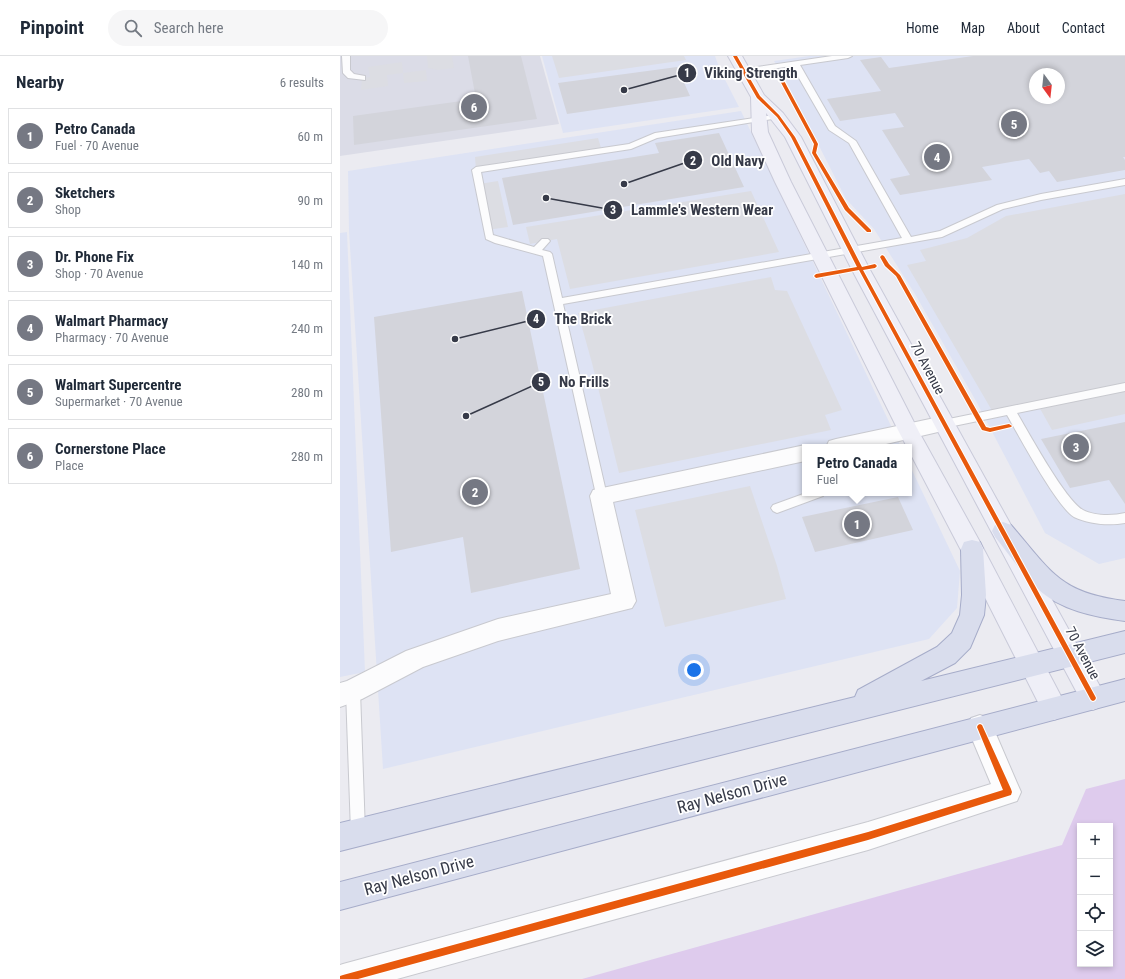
<!DOCTYPE html>
<html lang="en">
<head>
<meta charset="utf-8">
<style>
  :root { --surface:#fff; --page:#f6f6f7; --text:#1f2937; --muted:#747a83; --line:#e0e1e3; --accent:#757883 }
  body { margin:0; font-family:"Roboto Condensed",sans-serif; background:var(--page); color:var(--text) }
  .controls { position:absolute; right:12px; bottom:12px; display:grid; overflow:hidden; border-radius:0px; box-shadow:0 2px 6px #0003 }
  .controls button { width:36px; height:36px; display:grid; place-items:center; padding:0; border:0; border-bottom:1px solid var(--line); background:var(--surface); color:var(--text); font:20px sans-serif }
  .compass { position:absolute; left:689px; top:12px; width:36px; height:36px; border-radius:50%; background:var(--surface); box-shadow:0 2px 6px #0003; rotate:165deg }
  .you { position:absolute; left:354px; top:614px; width:14px; height:14px; margin:-10px; border:3px solid #fff; border-radius:50%; background:#1a73e8; box-shadow:0 0 0 6px #1a73e833 }
  .badge { display:grid; place-items:center; width:26px; height:26px; border-radius:50%; background:var(--accent); color:#fff; font-size:13px; font-weight:700 }
  .pin { position:absolute; translate:-50% -50%; border:2px solid #fff; box-shadow:0 1px 4px #0006 }
  .popup { position:absolute; left:462px; top:388px; width:110px; height:52px; box-sizing:border-box; display:grid; place-content:center; border-radius:0px; background:var(--surface); filter:drop-shadow(0 1px 3px #0005); font-size:13px; white-space:nowrap; color:var(--muted) }
  .popup b { font-size:15px; color:var(--text) }
  .popup::after { content:''; position:absolute; left:50%; top:100%; margin-left:-8px; border:8px solid transparent; border-top-color:var(--surface) }
  .list { margin:0; padding:0; list-style:none }
  h2 { display:flex; justify-content:space-between; align-items:center; height:52px; margin:0; padding:0 16px; font-size:17px }
  h2 small { font-size:13px; font-weight:400; color:var(--muted) }
  .list li { display:grid; grid-template-columns:26px 1fr auto; gap:12px; align-items:center; box-sizing:border-box; height:56px; margin:0 8px 8px; padding:0 8px; border:1px solid var(--line); border-radius:0px }
  .list b { display:block; font-size:15px; white-space:nowrap }
  .list p { margin:0; font-size:13px; white-space:nowrap; color:var(--muted) }
  .list em { font-size:13px; font-style:normal; color:var(--muted) }
  .icon { flex:none; width:22px; height:22px; fill:none; stroke:currentColor; stroke-width:2; stroke-linecap:round; stroke-linejoin:round }
  .map { position:relative; flex:none; width:785px; height:923px; overflow:hidden }
  header { display:flex; align-items:center; gap:24px; box-sizing:border-box; height:56px; padding:0 20px; background:var(--surface); border-bottom:1px solid var(--line) }
  header strong { font-size:19px }
  nav { display:flex; gap:22px; margin-inline-start:auto; font-size:14px }
  .search { width:280px; height:36px; background:var(--page); display:flex; align-items:center; gap:10px; box-sizing:border-box; padding:0 14px; border-radius:22px; color:var(--muted); font-size:15px }
  main { display:flex }
  aside { flex:1; background:var(--surface) }
  .map>svg:first-child { display:block }
  .residential { fill:#dbdce7 }
  .commercial { fill:#dee3f4; fill-rule:evenodd }
  .green { fill:#decbed; fill-rule:evenodd }
  .parking { fill:#dcdde3 }
  .building { fill:#d3d4db; fill-rule:evenodd }
  .lines { fill:none; stroke-linecap:round; stroke-linejoin:round }
  .lane-casing { stroke:#c8c9cf; stroke-width:2 }
  .street-casing { stroke:#c8c9cf; stroke-width:2 }
  .secondary-casing { stroke:#c9cad9; stroke-width:2 }
  .highway-casing { stroke:#a6acc9; stroke-width:2 }
  .lane { fill:#fcfcfd; fill-rule:evenodd }
  .street { fill:#fcfcfd; fill-rule:evenodd }
  .secondary { fill:#efeff7; fill-rule:evenodd }
  .highway { fill:#d9dded; fill-rule:evenodd }
  .cycleway-casing { stroke:#fff; stroke-width:2 }
  .cycleway { fill:#e8590c; fill-rule:evenodd }
  .labels { text-anchor:middle; stroke-width:3.5; stroke-linejoin:round; paint-order:stroke }
  .street-label { font-size:14px; fill:#363a48; stroke:#fff }
  .near-street-label { font-size:17px; fill:#363a48; stroke:#fff }
  .leader { fill:none; stroke:#363a48; stroke-width:1.5 }
  .callout-dot { fill:#363a48; stroke:#fff; stroke-width:1.5 }
  .mark-label { font-size:12px; text-anchor:middle; font-weight:bold; fill:#fff }
  .callout-label { font-size:15px; text-anchor:middle; font-weight:bold; fill:#363a48; stroke:#fff; stroke-width:3.5; stroke-linejoin:round; paint-order:stroke }
</style>
</head>
<body>
<header>
<strong>Pinpoint</strong>
<div class="search"><svg class="icon" aria-label="search" viewBox="0 0 24 24"><circle cx="10" cy="10" r="6"/><path d="M15 15l6 6"/></svg>Search here</div>
<nav><a>Home</a><a>Map</a><a>About</a><a>Contact</a></nav>
</header>
<main>
<aside>
<h2>Nearby<small>6 results</small></h2>
<ul class="list">
<li><span class="badge">1</span><div><b>Petro Canada</b><p>Fuel · 70 Avenue</p></div><em>60 m</em></li>
<li><span class="badge">2</span><div><b>Sketchers</b><p>Shop</p></div><em>90 m</em></li>
<li><span class="badge">3</span><div><b>Dr. Phone Fix</b><p>Shop · 70 Avenue</p></div><em>140 m</em></li>
<li><span class="badge">4</span><div><b>Walmart Pharmacy</b><p>Pharmacy · 70 Avenue</p></div><em>240 m</em></li>
<li><span class="badge">5</span><div><b>Walmart Supercentre</b><p>Supermarket · 70 Avenue</p></div><em>280 m</em></li>
<li><span class="badge">6</span><div><b>Cornerstone Place</b><p>Place</p></div><em>280 m</em></li>
</ul>
</aside>
<div class="map">
<svg width="785" height="923" viewBox="0 0 785 923">
  <rect width="100%" height="100%" fill="#ebebf1"/>
  <!-- residential -->
  <path class="residential" d="M0 0H200L219 68 0 100Z"/>
  <!-- commercial -->
  <path class="commercial" d="M202 0H375L380 14 399 51 223 77Z
    M469 0H785V502L759 508 705 477 636 345 575 238 534 173 506 143 445 23 434 5ZM695 18H719V42H695Z
    M401 55 561 391H465V437H569V408L620 515 617 552 589 583 43 713 9 175 8 115Z
    M7 176 25 616 0 621V177Z"/>
  <!-- green -->
  <path class="green" d="M785 723V923H242L722 789 746 733ZM740 770H770V908H740Z"/>
  <!-- parking -->
  <path class="parking" d="M87 0H112L114 12 97 14 88 12Z
    M212 0H344L346 4 219 22Z
    M62 6 63 17 86 14 87 25 64 27 63 17 47 19 48 30 21 34 22 22 30 21 28 11Z
    M258 82 262 95 136 114 135 101Z
    M158 125 168 171 147 174 139 128Z
    M411 135 439 196 230 233 217 183 190 188 186 171Z
    M785 138V358L712 374 698 349 654 358 567 209 586 205 580 194 627 182 666 160Z
    M431 221 435 234 447 235 502 354 485 359 491 374 279 417 252 307 238 257Z
    M410 430 437 510 446 543 325 571 295 454Z"/>
  <!-- building -->
  <path class="building" d="M128 0H181L197 63 14 89 13 60 136 43Z
    M633 0H785V101H783L785 104V114L717 126 709 115 700 117 689 103 642 111 652 124 560 139 550 123 570 119 542 74 564 71 555 57 500 65 487 43 541 35 520 4 541 1 549 12ZM695 18H719V42H695Z
    M337 11 350 40 227 58 218 27Z
    M379 77 404 131 173 169 162 122 319 97 315 87Z
    M182 235 240 513 131 537 123 481 51 496 34 261Z
    M785 366V448L769 424 730 432 701 383Z
    M558 441 573 474 475 496 462 461Z"/>
  <g class="lines">
    <!-- lane casing -->
    <g class="lane-casing">
      <path id="lane" d="M2 0H10V14L14 18 25 20V24L8 22 3 17Z
        M492 0H512L508 2 460 9 495 70 516 85 571 181 600 175 657 149 701 138 785 123V129L701 144 663 153 602 181 223 248 267 440 265 443 261 445 257 443 203 200 155 187 146 183 132 114 136 111 289 88 315 77 441 58 442 60 441 62H438L317 82 291 93 141 116 153 179 194 191 202 183H208L210 185 202 194 210 196 212 198 222 242 562 182 509 87 489 74 452 10 403 17 399 15 403 13Z
        M785 327V335L677 357C689 377 725 444 743 454 754 460 773 460 785 457V467C769 470 749 468 734 461 717 451 679 380 667 359L604 372 600 371 598 368 600 365 604 364Z
        M466 437H485L483 440 437 457 433 455 431 452 433 449Z
        M13 629 18 631 20 635 25 776 23 781 18 783 13 781 11 776 6 635 8 631Z"/>
    </g>
    <!-- street casing -->
    <g class="street-casing">
      <path id="street" d="M604 360 611 363 614 368 611 373 533 391H486L489 385 496 383Z
        M465 389 471 391H465V405L273 446 296 545 292 552 158 585 83 611 22 643 0 651V627L7 625 66 595 158 563 271 538 250 440 253 434Z
        M640 659 649 662 677 727 681 736 677 745 528 794 57 923H0V909L3 908 528 766 651 728 627 671 631 662Z"/>
    </g>
    <!-- secondary casing -->
    <g class="secondary-casing">
      <path id="secondary" d="M388 0H402L424 39 443 57 461 81 529 212 762 634 766 642 762 650 753 654 744 650 511 212 445 81 426 57 428 76 451 126 579 376 640 486 723 644 727 652 723 660 714 664 705 660 624 500 569 395V391H567L559 376 435 126 412 76 411 41Z"/>
    </g>
    <!-- highway casing -->
    <g class="highway-casing">
      <path id="highway" d="M663 466 671 469C711 515 719 537 785 545V565C755 561 719 554 697 532 681 517 669 498 655 481L652 475 655 469Z
        M632 484 640 486 643 493 646 539 644 559 630 592 615 607 581 625 785 575V597L0 795V767L515 641 518 634 597 591 612 577 620 559 622 539 621 493 624 486Z
        M785 623V645L0 854V826Z"/>
    </g>
    <!-- lane -->
    <use href="#lane" class="lane"/>
    <!-- street -->
    <use href="#street" class="street"/>
    <!-- secondary -->
    <use href="#secondary" class="secondary"/>
    <!-- highway -->
    <use href="#highway" class="highway"/>
    <!-- cycleway casing -->
    <g class="cycleway-casing">
      <path id="cycleway" d="M393 0H397L420 40 439 59 455 81 522 211 535 208 537 210 535 212 523 214 755 640 756 642 755 644 753 645 751 644 519 214 476 222 474 220 476 218 517 211 451 81 437 61 417 42Z
        M439 20 442 21 478 88 476 97 509 152 531 174V176H527L505 154 472 97 474 88 438 21Z
        M542 199 544 200 549 208 560 219 646 371 650 372 669 368 672 370 671 371 650 376 642 374 556 220 545 210 540 201Z
        M640 668 642 669 671 733 672 736 671 739 528 784 18 923H0V920L3 919 528 776 663 734 637 671 638 669Z"/>
    </g>
    <!-- cycleway -->
    <use href="#cycleway" class="cycleway"/>
  </g>
  <g class="labels">
    <!-- street labels -->
    <g class="street-label">
      <text transform="translate(588 312) rotate(62)" y="5">70 Avenue</text>
      <text transform="translate(743 597) rotate(62)" y="5">70 Avenue</text>
    </g>
    <!-- near-street labels -->
    <g class="near-street-label">
      <text transform="translate(392 737) rotate(-15)" y="6">Ray Nelson Drive</text>
      <text transform="translate(79 819) rotate(-15)" y="6">Ray Nelson Drive</text>
    </g>
  </g>
  <!-- callouts -->
  <path class="leader" d="M284 34L347 17M284 128L353 104M206 142L273 154M115 283L196 263M126 360L201 326"/>
  <g class="callout-dot">
    <circle cx="284" cy="34" r="4"/>
    <circle cx="284" cy="128" r="4"/>
    <circle cx="206" cy="142" r="4"/>
    <circle cx="115" cy="283" r="4"/>
    <circle cx="126" cy="360" r="4"/>
    <circle cx="347" cy="17" r="10"/>
    <circle cx="353" cy="104" r="10"/>
    <circle cx="273" cy="154" r="10"/>
    <circle cx="196" cy="263" r="10"/>
    <circle cx="201" cy="326" r="10"/>
  </g>
  <g class="mark-label">
    <text x="347" y="21">1</text>
    <text x="353" y="109">2</text>
    <text x="273" y="158">3</text>
    <text x="196" y="267">4</text>
    <text x="201" y="330">5</text>
  </g>
  <g class="callout-label">
    <text x="411" y="22">Viking Strength</text>
    <text x="398" y="110">Old Navy</text>
    <text x="362" y="159">Lammle's Western Wear</text>
    <text x="243" y="268">The Brick</text>
    <text x="244" y="331">No Frills</text>
  </g>
</svg>
<div class="controls">
<button>+</button>
<button>−</button>
<button><svg class="icon" aria-label="locate" viewBox="0 0 24 24"><circle cx="12" cy="12" r="6"/><path d="M12 2v4M12 18v4M2 12h4M18 12h4"/></svg></button>
<button><svg class="icon" aria-label="layers" viewBox="0 0 24 24"><path d="M12 4l9 5-9 5-9-5zM3 14l9 5 9-5"/></svg></button>
</div>
<svg class="compass" viewBox="-18 -18 36 36"><path d="M0-13l5 13h-10z" fill="#e53935"/><path d="M0 13l5-13h-10z" fill="#747a83"/></svg>
<div class="you"></div>
<div class="pin badge" style="left:517px;top:468px">1</div>
<div class="popup"><b>Petro Canada</b>Fuel</div>
<div class="pin badge" style="left:135px;top:436px">2</div>
<div class="pin badge" style="left:736px;top:391px">3</div>
<div class="pin badge" style="left:597px;top:101px">4</div>
<div class="pin badge" style="left:674px;top:68px">5</div>
<div class="pin badge" style="left:134px;top:51px">6</div>
</div>
</main>
</body>
</html>
